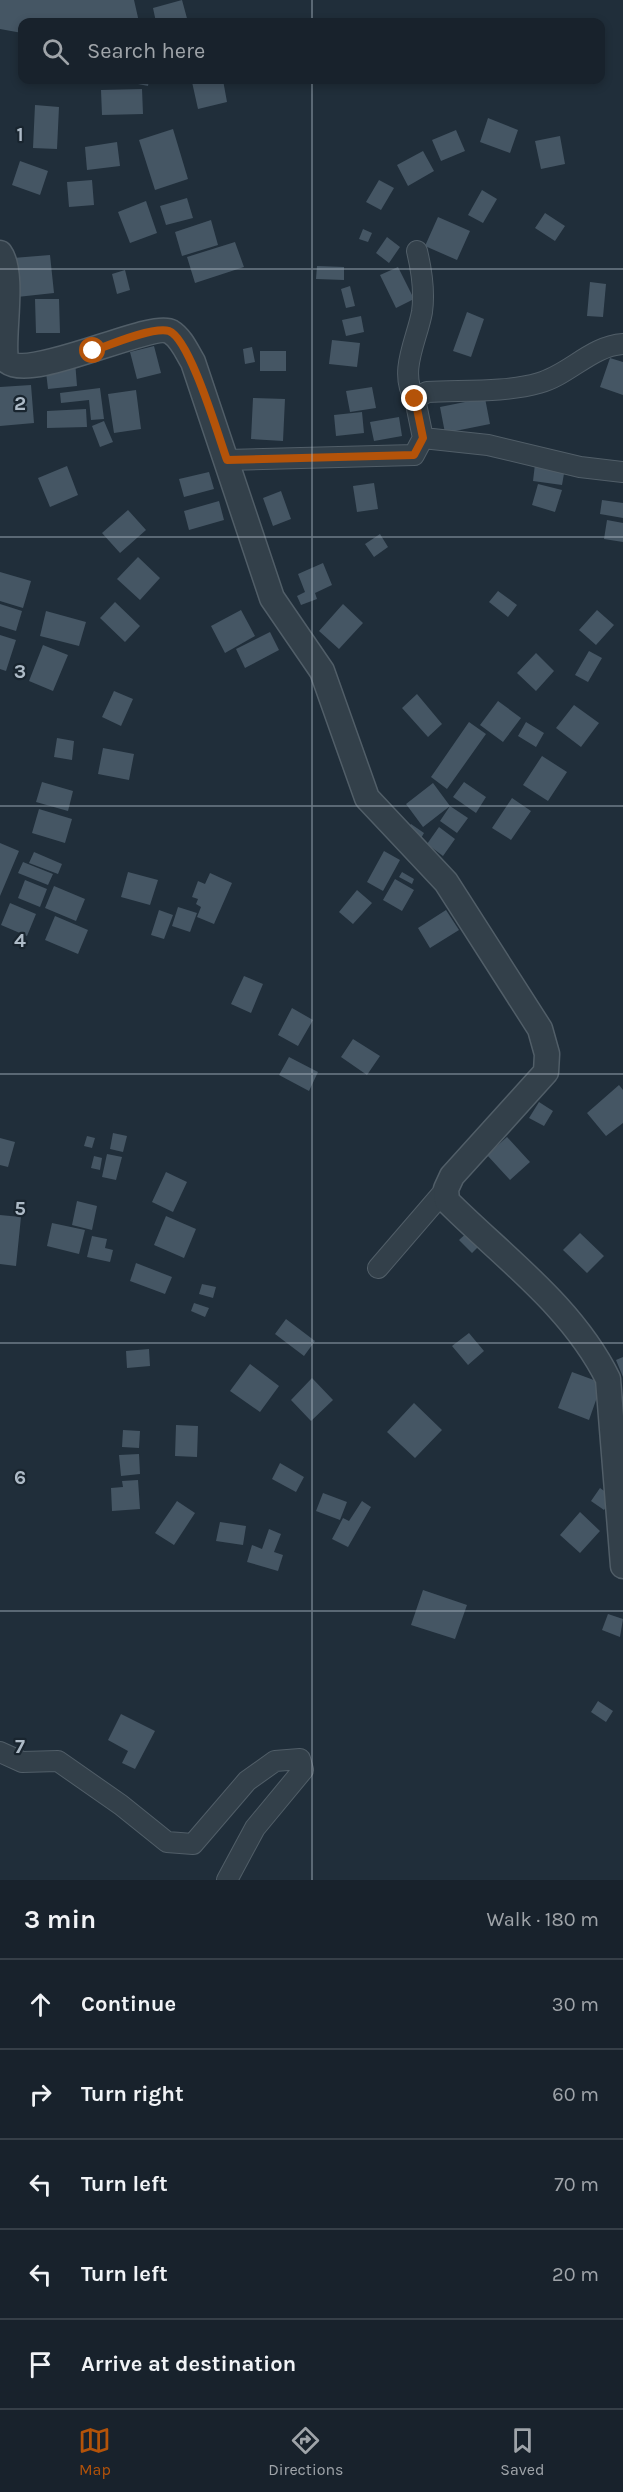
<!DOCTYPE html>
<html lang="en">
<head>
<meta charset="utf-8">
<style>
  :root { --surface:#18222c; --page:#212a34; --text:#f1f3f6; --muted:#9fa4a9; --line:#363f48; --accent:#b45309 }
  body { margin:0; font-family:Karla,sans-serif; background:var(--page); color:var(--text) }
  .stop { position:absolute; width:18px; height:18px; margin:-14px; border:4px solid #b45309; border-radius:50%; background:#fff }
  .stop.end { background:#b45309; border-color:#fff; box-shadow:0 2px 6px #0008 }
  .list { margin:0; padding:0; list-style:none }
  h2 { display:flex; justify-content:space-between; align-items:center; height:78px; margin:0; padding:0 24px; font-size:26px }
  h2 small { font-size:20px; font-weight:400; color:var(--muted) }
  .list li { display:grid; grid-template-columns:39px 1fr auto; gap:18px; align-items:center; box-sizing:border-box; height:90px; padding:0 24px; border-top:2px solid var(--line) }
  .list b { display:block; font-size:22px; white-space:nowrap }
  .list em { font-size:20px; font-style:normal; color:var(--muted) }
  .icon { flex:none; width:33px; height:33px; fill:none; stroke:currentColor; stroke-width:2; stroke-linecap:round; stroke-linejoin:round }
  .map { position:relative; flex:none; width:623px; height:1880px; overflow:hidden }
  .search { position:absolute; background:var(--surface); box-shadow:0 3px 9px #0003; left:18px; right:18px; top:18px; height:66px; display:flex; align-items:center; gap:15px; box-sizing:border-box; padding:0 21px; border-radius:12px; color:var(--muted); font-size:22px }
  .sheet { height:528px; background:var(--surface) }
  nav { display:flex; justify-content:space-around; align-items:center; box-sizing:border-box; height:84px; border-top:2px solid var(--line); background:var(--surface); font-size:16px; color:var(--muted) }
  nav a { display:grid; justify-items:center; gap:3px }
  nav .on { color:var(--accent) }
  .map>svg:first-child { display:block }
  .building { fill:#455664 }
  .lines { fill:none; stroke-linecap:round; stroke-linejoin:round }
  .minor-casing { stroke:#515e68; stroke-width:22 }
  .tertiary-casing { stroke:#515e68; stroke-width:27 }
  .minor { stroke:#33404a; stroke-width:20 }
  .tertiary { stroke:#33404a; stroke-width:24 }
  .route { stroke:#b45309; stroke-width:8 }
  .grid { fill:none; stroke:#aebbc7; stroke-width:1.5; stroke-opacity:0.55 }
  .grid-label { font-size:20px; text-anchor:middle; font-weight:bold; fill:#aebbc7; stroke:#19252f; stroke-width:4.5; stroke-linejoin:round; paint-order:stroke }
</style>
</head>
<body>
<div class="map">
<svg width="623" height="1880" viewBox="0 0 623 1880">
  <rect width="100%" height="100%" fill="#202e3a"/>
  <!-- building -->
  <path class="building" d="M0 0H134L139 22H22V33L0 29Z
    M182 0 188 22H156L153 8Z
    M128 80H149L148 86 128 82Z
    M204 80H223L227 102 198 109 192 82Z
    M142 89 143 114 102 115 101 90Z
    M35 105 59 107 57 149 33 148Z
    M488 118 518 130 510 153 480 142Z
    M173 129 188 179 155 190 139 140Z
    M456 130 465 151 441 161 432 140Z
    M560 136 565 164 541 169 535 141Z
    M117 142 120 166 87 170 85 147Z
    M423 151 434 171 408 186 397 165Z
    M20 161 48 171 40 195 12 185Z
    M92 180 94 205 69 207 67 182Z
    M379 180 394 188 381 210 366 202Z
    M482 190 497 199 483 223 468 215Z
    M187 198 193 218 166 225 160 206Z
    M146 201 157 233 130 243 118 212Z
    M545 213 565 226 555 241 535 228Z
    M438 217 470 231 457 260 425 246Z
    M211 220 218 245 182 256 175 232Z
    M363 229 372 233 368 242 359 239Z
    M387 237 400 247 389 263 376 253Z
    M235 242 244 267 195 283 187 257Z
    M50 255 54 293 17 297 13 258Z
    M317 266 344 267V280L316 279Z
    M398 267 414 299 396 308 380 275Z
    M125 270 130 290 117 294 112 274Z
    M590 282 606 284 603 317 587 316Z
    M350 286 355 306 346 308 341 289Z
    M35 299H59L60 333H36Z
    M467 312 484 319 471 357 453 351Z
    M361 316 364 332 346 336 342 320Z
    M332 340 360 343 357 367 329 364Z
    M154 346 161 373 137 379 130 352Z
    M252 347 255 362 245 364 243 349Z
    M260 351H286V371H260Z
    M610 358 623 362V395L600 387Z
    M75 361 77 386 48 389 45 363Z
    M31 385 34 423 0 426V387Z
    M372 387 376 408 350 412 346 391Z
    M100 388 104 419 91 420 89 400 61 403 60 393Z
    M136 390 141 429 114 433 108 394Z
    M253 398 285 399 283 441 251 439Z
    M485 398 490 424 445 433 440 407Z
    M86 409 87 427 47 428V411Z
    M362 412 364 433 336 436 334 415Z
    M399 417 402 436 374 441 370 422Z
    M104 421 113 442 100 447 92 426Z
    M535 464 565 468 562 485 533 481Z
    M67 466 78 495 50 507 38 478Z
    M209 472 214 489 184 497 179 479Z
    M374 483 378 509 357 512 353 486Z
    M538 484 562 490 555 512 532 505Z
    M281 491 291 519 273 526 263 498Z
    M602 500 623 503V518L600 514Z
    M219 501 224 520 189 530 184 511Z
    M128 510 146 530 120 553 102 533Z
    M607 520 623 523V542L604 539Z
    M380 534 388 547 374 557 365 544Z
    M138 557 160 578 140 600 117 579Z
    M323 563 332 585 315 593 317 599 301 605 297 596 305 592 298 574Z
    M0 572 31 581 23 608 0 601Z
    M498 591 517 605 508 617 489 602Z
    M115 602 140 626 125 642 100 618Z
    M0 604 22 611 16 631 0 626Z
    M343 604 363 623 339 649 319 631Z
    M241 610 255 636 225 653 211 626Z
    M597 610 614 625 596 645 579 630Z
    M46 611 86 622 79 646 40 636Z
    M270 632 279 650 245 668 236 649Z
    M0 635 16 640 6 671 0 669Z
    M43 645 68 655 53 691 29 681Z
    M589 651 602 658 588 682 575 675Z
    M536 653 554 671 536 691 517 673Z
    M114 691 133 699 121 726 102 717Z
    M417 694 442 724 428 737 402 708Z
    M498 701 521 718 503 742 480 725Z
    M574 705 599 723 581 747 556 728Z
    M469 722 486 734 447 789 431 777Z
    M526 722 544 733 536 747 518 736Z
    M57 738 74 741 72 760 54 757Z
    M103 748 134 754 129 780 98 774Z
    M542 756 567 772 548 801 523 785Z
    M42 782 73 791 68 811 36 802Z
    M464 782 486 797 476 813 453 797Z
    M433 783 450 806 423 827 406 804Z
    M512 798 531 811 511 840 492 828Z
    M450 806 468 818 457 833 440 821Z
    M39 809 72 819 65 843 32 833Z
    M411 824 424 833 420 840 406 830Z
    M439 827 455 839 443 856 427 844Z
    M0 843 19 851 0 896Z
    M384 851 400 860 383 891 367 882Z
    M34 852 62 864 58 874 29 863Z
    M23 862 53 874 48 885 18 873Z
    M128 872 158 880 150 905 121 897Z
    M402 872 414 879 412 884 399 877Z
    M210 873 232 883 214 924 197 917 201 907 196 904 198 899 192 897 198 881 205 884Z
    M395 879 414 890 402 911 383 900Z
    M25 880 47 889 40 907 18 898Z
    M54 886 85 899 76 921 45 908Z
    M357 890 372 903 353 924 339 912Z
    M10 903 36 914 27 936 1 925Z
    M178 907 197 913 190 932 172 926Z
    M159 910 173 915 164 939 151 935Z
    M446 910 459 930 430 948 418 928Z
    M55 916 88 930 78 954 45 940Z
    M244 976 263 984 251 1013 231 1004Z
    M292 1008 313 1020 298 1046 278 1035Z
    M353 1039 380 1056 367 1075 341 1057Z
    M289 1057 318 1072 309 1091 279 1075Z
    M619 1085 623 1090V1123L606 1136 587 1113Z
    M539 1102 553 1111 544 1126 529 1118Z
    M113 1133 127 1136 123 1152 110 1149Z
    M87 1136 95 1138 92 1148 84 1146Z
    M507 1137 530 1162 510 1180 487 1155Z
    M0 1138 15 1142 8 1167 0 1165Z
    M107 1154 122 1157 116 1180 102 1177Z
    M94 1156 102 1158 100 1170 91 1168Z
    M166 1172 187 1182 173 1212 152 1202Z
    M77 1201 97 1206 92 1230 72 1225Z
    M0 1215 21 1217 16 1266 0 1264Z
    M166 1216 196 1229 184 1258 154 1245Z
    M52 1223 85 1230 79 1254 47 1246Z
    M472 1228 484 1241 472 1253 459 1240Z
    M580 1233 604 1256 587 1273 563 1250Z
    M92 1236 107 1239 105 1248 113 1250 110 1262 87 1257Z
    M136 1263 172 1277 165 1294 130 1281Z
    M202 1284 216 1287 213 1298 199 1294Z
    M194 1303 209 1308 205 1317 191 1311Z
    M286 1319 315 1341 304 1356 275 1334Z
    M469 1333 484 1351 468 1365 452 1346Z
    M149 1349 150 1366 127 1368 126 1351Z
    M623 1357V1377L616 1360Z
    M250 1364 279 1386 260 1412 230 1391Z
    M572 1372 602 1383 589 1420 558 1408Z
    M312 1378 333 1400 311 1421 291 1400Z
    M414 1403 442 1430 415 1458 387 1432Z
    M176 1425 198 1426 197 1457 175 1456Z
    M123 1430 140 1431 139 1448 122 1447Z
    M139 1454 140 1474 121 1476 119 1455Z
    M280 1463 304 1477 296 1492 272 1479Z
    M138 1480 140 1509 112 1511 111 1488 123 1487 122 1481Z
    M600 1488 613 1497 604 1510 591 1501Z
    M323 1493 347 1502 340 1520 316 1511Z
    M177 1501 195 1513 174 1545 155 1533Z
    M362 1501 371 1507 348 1547 332 1539 343 1518 349 1521Z
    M580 1512 600 1531 580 1553 560 1535Z
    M220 1522 246 1526 243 1545 216 1541Z
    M269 1529 281 1534 274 1552 283 1555 278 1571 247 1562 252 1545 262 1549Z
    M423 1590 467 1605 455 1639 411 1625Z
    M608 1614 623 1619 620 1637 602 1630Z
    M598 1701 613 1711 606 1722 591 1712Z
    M121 1714 155 1731 135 1769 122 1763 128 1751 108 1740Z"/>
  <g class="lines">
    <!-- minor casing -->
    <g class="minor-casing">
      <path id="minor" d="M415 399C398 372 417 340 422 312 425 291 422 272 417 251
        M423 438 488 445 580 467 623 472
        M227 460 414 455 423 438 415 399 427 392C463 390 504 393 539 383 569 375 591 346 623 344
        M378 1268 446 1189
        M0 1752 22 1762 58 1761 121 1805 167 1842 193 1844 247 1781 275 1761 300 1759 303 1770 255 1828 227 1880"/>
    </g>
    <!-- tertiary casing -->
    <g class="tertiary-casing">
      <path id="tertiary" d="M0 253C16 275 0 345 7 361 29 383 152 320 171 332 181 338 187 352 193 362L272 598 322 671 367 798 446 882 540 1029 547 1054 546 1072 452 1176 446 1189 447 1201C503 1257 572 1306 608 1379L623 1566"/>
    </g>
    <!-- minor -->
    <use href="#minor" class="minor"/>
    <!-- tertiary -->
    <use href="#tertiary" class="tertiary"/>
  </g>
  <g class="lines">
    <!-- route -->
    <path class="route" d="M93 351C109 345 154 326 169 331 190 339 218 435 227 460L414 455 423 438 415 399"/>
  </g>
  <!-- grid -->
  <path class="grid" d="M312 0V22M312 80V1880M0 269H623M0 537H623M0 806H623M0 1074H623M0 1343H623M0 1611H623"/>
  <g class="grid-label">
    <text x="20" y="141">1</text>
    <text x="20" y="410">2</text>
    <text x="20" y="678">3</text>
    <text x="20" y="947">4</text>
    <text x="20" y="1215">5</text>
    <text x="20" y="1484">6</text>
    <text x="20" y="1753">7</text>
  </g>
</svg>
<div class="stop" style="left:93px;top:351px"></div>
<div class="stop end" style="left:415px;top:399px"></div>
<div class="search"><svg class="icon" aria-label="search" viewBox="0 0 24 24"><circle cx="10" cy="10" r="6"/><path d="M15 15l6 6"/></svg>Search here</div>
</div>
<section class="sheet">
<h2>3 min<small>Walk · 180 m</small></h2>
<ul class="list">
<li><svg class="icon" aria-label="ahead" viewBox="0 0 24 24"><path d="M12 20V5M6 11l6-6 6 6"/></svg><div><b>Continue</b></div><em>30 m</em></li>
<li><svg class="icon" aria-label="right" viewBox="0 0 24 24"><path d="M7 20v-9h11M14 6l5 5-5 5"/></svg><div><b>Turn right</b></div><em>60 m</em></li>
<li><svg class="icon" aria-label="left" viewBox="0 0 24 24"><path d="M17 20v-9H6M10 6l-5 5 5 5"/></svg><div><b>Turn left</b></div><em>70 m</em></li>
<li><svg class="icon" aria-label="left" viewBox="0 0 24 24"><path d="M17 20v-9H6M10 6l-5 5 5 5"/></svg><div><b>Turn left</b></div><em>20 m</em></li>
<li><svg class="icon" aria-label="arrive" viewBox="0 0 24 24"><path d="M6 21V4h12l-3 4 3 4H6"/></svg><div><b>Arrive at destination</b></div></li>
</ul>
</section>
<nav>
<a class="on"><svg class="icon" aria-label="map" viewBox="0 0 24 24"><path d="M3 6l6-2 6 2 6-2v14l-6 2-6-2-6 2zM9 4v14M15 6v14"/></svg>Map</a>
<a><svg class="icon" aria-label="directions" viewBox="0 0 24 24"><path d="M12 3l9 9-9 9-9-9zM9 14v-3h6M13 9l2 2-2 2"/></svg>Directions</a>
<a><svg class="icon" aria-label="saved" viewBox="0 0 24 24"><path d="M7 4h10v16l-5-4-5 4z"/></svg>Saved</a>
</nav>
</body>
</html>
